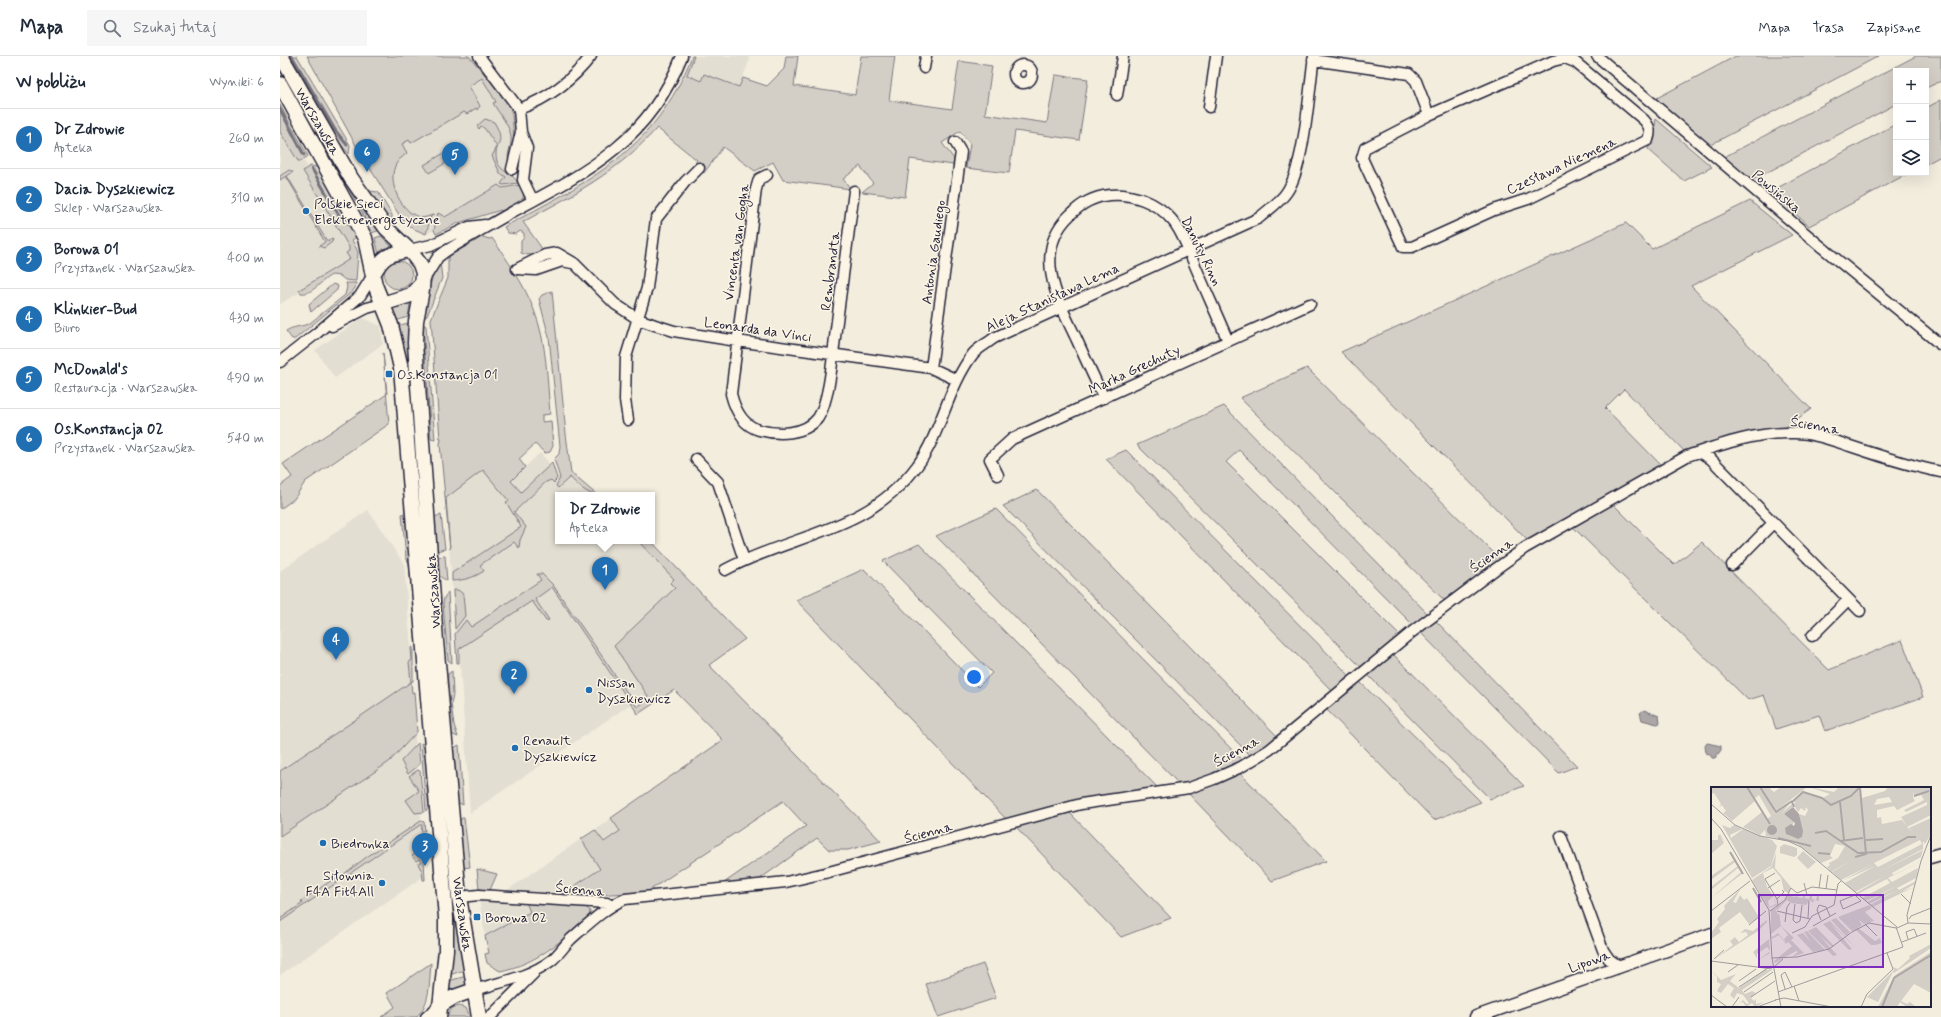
<!DOCTYPE html>
<html lang="pl">
<head>
<meta charset="utf-8">
<style>
  :root { --surface:#fff; --page:#f6f6f7; --text:#1f2937; --muted:#747a83; --line:#e0e1e3; --accent:#1f6fb2 }
  body { margin:0; font-family:Mynerve,sans-serif; background:var(--page); color:var(--text) }
  .controls { position:absolute; right:12px; top:12px; display:grid; overflow:hidden; border-radius:0px; box-shadow:0 4px 16px #0002 }
  .controls button { width:36px; height:36px; display:grid; place-items:center; padding:0; border:0; border-bottom:1px solid var(--line); background:var(--surface); color:var(--text); font:20px sans-serif }
  .you { position:absolute; left:694px; top:621px; width:14px; height:14px; margin:-10px; border:3px solid #fff; border-radius:50%; background:#1a73e8; box-shadow:0 0 0 6px #1a73e833 }
  .badge { display:grid; place-items:center; width:26px; height:26px; border-radius:50%; background:var(--accent); color:#fff; font-size:13px; font-weight:700 }
  .pin { position:absolute; translate:-50% -33px; filter:drop-shadow(0 1px 2px #0008) }
  .pin::after { content:''; position:absolute; top:21px; width:14px; height:12px; background:inherit; clip-path:polygon(0 0,100% 0,50% 100%) }
  .popup { position:absolute; left:275px; top:436px; width:100px; height:52px; box-sizing:border-box; display:grid; place-content:center; border-radius:0px; background:var(--surface); filter:drop-shadow(0 1px 3px #0005); font-size:13px; white-space:nowrap; color:var(--muted) }
  .popup b { font-size:15px; color:var(--text) }
  .popup::after { content:''; position:absolute; left:50%; top:100%; margin-left:-8px; border:8px solid transparent; border-top-color:var(--surface) }
  .list { margin:0; padding:0; list-style:none }
  h2 { display:flex; justify-content:space-between; align-items:center; height:52px; margin:0; padding:0 16px; font-size:17px }
  h2 small { font-size:13px; font-weight:400; color:var(--muted) }
  .list li { display:grid; grid-template-columns:26px 1fr auto; gap:12px; align-items:center; box-sizing:border-box; height:60px; padding:0 16px; border-top:1px solid var(--line) }
  .list b { display:block; font-size:15px; white-space:nowrap }
  .list p { margin:0; font-size:13px; white-space:nowrap; color:var(--muted) }
  .list em { font-size:13px; font-style:normal; color:var(--muted) }
  .icon { flex:none; width:22px; height:22px; fill:none; stroke:currentColor; stroke-width:2; stroke-linecap:round; stroke-linejoin:round }
  .map { position:relative; flex:none; width:1661px; height:961px; overflow:hidden }
  header { display:flex; align-items:center; gap:24px; box-sizing:border-box; height:56px; padding:0 20px; background:var(--surface); border-bottom:1px solid var(--line) }
  header strong { font-size:19px }
  nav { display:flex; gap:22px; margin-inline-start:auto; font-size:14px }
  .search { width:280px; height:36px; background:var(--page); display:flex; align-items:center; gap:10px; box-sizing:border-box; padding:0 14px; border-radius:0px; color:var(--muted); font-size:15px }
  main { display:flex }
  aside { flex:1; background:var(--surface) }
  .map>svg:first-child { display:block }
  .built { fill:#e3ded2 }
  .green { fill:#d4cfc6; stroke:#7b7880 }
  .water { fill:#aca7a6; stroke:#75727b }
  .lines { fill:none; stroke-linecap:round; stroke-linejoin:round }
  .stream { stroke:#75727b; stroke-width:3 }
  .minor-casing { stroke:#22223b; stroke-width:13 }
  .tertiary-casing { stroke:#22223b; stroke-width:15 }
  .secondary-casing { stroke:#22223b; stroke-width:17 }
  .minor { stroke:#fcf5e5; stroke-width:10 }
  .tertiary { stroke:#fcf5e5; stroke-width:12 }
  .secondary { stroke:#fcf5e5; stroke-width:14 }
  .poi-dot { fill:#1f6fb2; stroke:#fcf5e5; stroke-width:1.5 }
  .labels { text-anchor:middle; stroke-width:3; stroke-linejoin:round; paint-order:stroke }
  .street-label { font-size:14px; fill:#22223b; stroke:#fcf5e5 }
  .poi-label { font-size:14px; fill:#22223b; stroke:#fcf5e5; text-anchor:start }
  .inset-river { fill:none; stroke:#aca7a6; stroke-width:2 }
  .inset-road { fill:none; stroke:#9f9c9d; stroke-width:1 }
  .view { fill:#7b2cbf; fill-opacity:0.15; stroke:#7b2cbf; stroke-width:2 }
  .inset-edge { fill:none; stroke:#22223b; stroke-width:2 }
</style>
</head>
<body>
<header>
<strong>Mapa</strong>
<div class="search"><svg class="icon" aria-label="search" viewBox="0 0 24 24"><circle cx="10" cy="10" r="6"/><path d="M15 15l6 6"/></svg>Szukaj tutaj</div>
<nav><a>Mapa</a><a>Trasa</a><a>Zapisane</a></nav>
</header>
<main>
<aside>
<h2>W pobliżu<small>Wyniki: 6</small></h2>
<ul class="list">
<li><span class="badge">1</span><div><b>Dr Zdrowie</b><p>Apteka</p></div><em>260 m</em></li>
<li><span class="badge">2</span><div><b>Dacia Dyszkiewicz</b><p>Sklep · Warszawska</p></div><em>310 m</em></li>
<li><span class="badge">3</span><div><b>Borowa 01</b><p>Przystanek · Warszawska</p></div><em>400 m</em></li>
<li><span class="badge">4</span><div><b>Klinkier-Bud</b><p>Biuro</p></div><em>430 m</em></li>
<li><span class="badge">5</span><div><b>McDonald's</b><p>Restauracja · Warszawska</p></div><em>490 m</em></li>
<li><span class="badge">6</span><div><b>Os.Konstancja 02</b><p>Przystanek · Warszawska</p></div><em>540 m</em></li>
</ul>
</aside>
<div class="map">
<svg width="1661" height="961" viewBox="0 0 1661 961">
  <rect width="100%" height="100%" fill="#f3edde"/>
  <filter id="ink" filterUnits="userSpaceOnUse"><feTurbulence type="fractalNoise" baseFrequency=".025" numOctaves="2"/><feDisplacementMap in="SourceGraphic" scale="8" xChannelSelector="R" yChannelSelector="G"/><feConvolveMatrix kernelMatrix="1 2 1 2 8 2 1 2 1" color-interpolation-filters="sRGB"/></filter>
  <g filter="url(#ink)">
    <!-- built -->
    <path class="built" d="M414 0H467L470 3 459 31 424 18 421 25 406 19Z
      M202 22 229 47 232 59 234 84 229 117 236 122 242 132 192 158 146 178 127 170 129 169 126 163 123 165 86 106 169 58 195 40 189 30Z
      M0 64 28 111 76 203 0 248Z
      M82 262 101 270 103 288 55 322 35 294Z
      M260 397 271 409 274 422 291 417 317 439H278V485H371L465 583 358 658 351 648 190 757 179 593 175 578 166 442 203 413 221 434Z
      M88 454 124 508 132 604 129 606 131 626 0 715V515Z
      M134 669 141 756 143 821 0 919V759Z
      M331 762 340 775 324 786 315 774Z
      M301 783 320 812 278 841 226 835Z
      M199 843 246 846 250 856 205 880Z"/>
    <!-- green -->
    <path class="green" d="M6 0H17L70 89 69 98 51 77Z
      M27 0H189L229 47 232 59 234 84 229 106C226 98 232 90 231 81 230 69 219 58 213 47L216 46 202 22 189 30 200 50 197 54 196 52 187 58 184 56 131 87 129 84 122 88 127 97 120 103H118L119 104C104 120 119 155 139 161 145 163 150 159 154 159L151 160 146 178 127 170 129 169 126 163 123 165 79 95Z
      M412 0H414L407 19 421 25 424 18 459 31 463 22 487 30 504 13 506 0H518L514 30 575 39 581 0H615L609 44 672 53 679 5 712 10 705 58 767 67 775 19 808 23 799 84 735 75 729 117 686 112 690 88 680 75 662 87 674 103 673 109 630 103 625 141 582 136 593 127 580 110 563 123 571 133 503 124 493 106 475 115 443 91 424 117 414 109 417 104 377 72C337 117 294 138 243 166L263 194 248 199 241 197V185L244 182V177L240 175 236 178 228 177 224 171C308 125 375 96 412 0Z
      M1456 0H1599L1430 89 1375 43Z
      M1636 0H1661V25L1646 32V15H1616V48L1471 125 1444 101Z
      M0 9 84 156 98 175 91 177 83 158 0 15Z
      M1661 44V100L1646 108V52Z
      M0 49 28 100 21 105H18L0 76Z
      M205 63 214 66C228 89 212 87 217 105 220 116 233 117 238 127L223 129 221 128 226 121 220 117 212 100 217 91 205 73 201 70 199 73 197 70Z
      M1376 63 1432 111 1404 125 1368 93 1373 83Z
      M1616 68V117H1629L1529 170 1509 152 1488 137Z
      M164 97 168 100 169 105 149 117 144 109Z
      M30 110 38 111 73 172 76 181 72 184 78 196 76 225 65 224 60 220 52 219C42 223 33 239 21 237L19 234 70 203 66 197 69 195V191L23 115Z
      M9 114 13 116 7 120 47 185 53 183 52 186 44 192 39 190 45 186 6 120 0 124V120Z
      M218 129 222 132 240 129C250 147 236 149 222 156L221 154 178 167 156 178 154 174 158 157 165 161Z
      M90 135 98 136 112 159V162L109 164Z
      M1470 145 1512 179 1411 230 1531 353 1506 371 1450 380 1406 397 1344 333 1325 352 1382 410 1249 486 1061 296 1346 167 1372 193Z
      M101 180 112 191 99 198 95 182Z
      M202 181 210 183 212 182C228 205 244 228 254 254 267 287 267 323 270 358L262 359V366L271 365 273 390 270 396 265 397 255 388 239 403 245 411 231 425 241 436 272 407 277 422 274 427 271 424 266 426 234 456 246 471 240 484 239 492 234 486 200 509 204 515C193 522 185 524 172 525V517L241 471 226 446 229 445 203 414 166 442 170 493 160 388 161 383H160L151 263 168 222V201Z
      M104 219a14 14 0 1 1 28 0a14 14 0 1 1-28 0Z
      M160 206 162 222 147 260 144 262C146 247 151 217 160 206Z
      M66 227H76L75 232 72 236 15 283H12L6 275C13 270 23 271 30 267L65 239 67 231Z
      M53 228 58 230 57 234 31 256 29 248Z
      M272 235 286 378 291 417 317 439C308 439 296 428 290 421L278 432 276 430 280 422 274 403 279 398 280 390 269 281 259 243 262 239Z
      M129 246 130 248 128 261 115 265 111 251Z
      M128 267 169 800 185 914 169 919 117 270Z
      M143 268 146 270 155 384 151 383Z
      M103 297 109 368 25 426 14 443 0 453V430L12 421 3 408 107 338Z
      M1027 312 1221 504 1166 546 960 342Z
      M944 350 1149 559 1135 571 959 394 946 406 1122 582 1083 613 857 389Z
      M846 394 1072 622 1054 637 826 403Z
      M757 434 999 682 972 701 723 450Z
      M1332 447 1394 509 1422 486 1549 614 1622 584 1643 641 1545 675 1539 659 1496 673 1484 639 1468 644 1292 470Z
      M716 453 964 706 939 718 901 730 656 480Z
      M127 457 133 531H131L129 507 126 502 122 458Z
      M161 459 165 493 156 495 154 461Z
      M358 485H371L465 583 429 609 601 785 568 794H549L537 782 477 825 441 829 526 770 503 745 367 836 278 841 320 813 301 783 315 774 324 786 340 775 331 762 443 684 394 634 358 658 272 531 255 543 269 564 266 565 252 545 179 593V607H177L175 578 186 564 191 571 261 524 257 518H262L273 529 357 651 363 647 362 644 368 640 334 590 395 532 390 527 394 523Z
      M639 488 880 734 830 739 790 747 727 764 516 544 584 513 698 631 712 617 603 505Z
      M165 500 167 525 158 519 156 501Z
      M173 534H178L183 538 185 560 175 573Z
      M168 536 172 607 168 604 163 548 164 542Z
      M1155 564 1297 710 1279 717 1140 576Z
      M133 591V625L131 626 132 637 134 636 137 676 109 706 0 780V715L131 626 129 606 132 604 131 592Z
      M1113 598 1244 730 1210 743 1087 618Z
      M172 615 173 639 171 647 174 669 178 681 171 678 167 642 168 618Z
      M1079 625 1201 746 1154 764 1046 653Z
      M138 687 140 708 128 718 121 705Z
      M141 687 145 689 150 751 146 755Z
      M179 689 183 749 177 746 172 693Z
      M138 714 140 715 144 756 135 757 126 744 139 735 129 720Z
      M959 716 1046 805 992 825 907 736 944 724Z
      M789 756 891 862 841 881 736 771Z
      M182 762H184L190 811 183 812 178 766Z
      M141 765 144 766 145 775H141L142 769H140L0 866V863L23 847 21 845 52 824 54 821 56 824 88 800Z
      M143 784 145 824H143L142 815 138 808 141 806 139 803 136 805 132 800 141 794V785Z
      M197 813 217 818 210 834 199 833Z
      M246 846 304 849 310 855 309 861C281 885 257 908 220 915L207 907 205 898 209 897 205 880 250 856Z
      M151 907C149 926 151 948 136 961H101L115 951 107 937Z
      M703 908 716 942 658 961 646 928Z
      M187 920V929L169 936 167 935 168 925Z
      M179 950 186 952 190 961H167L172 952Z"/>
    <!-- water -->
    <path class="water" d="M1364 654 1379 660 1380 667 1377 668 1362 664 1360 657Z
      M1427 687 1441 690V694L1435 702H1432L1430 698 1426 697 1425 690Z"/>
    <g class="lines">
      <!-- stream -->
      <path class="stream" d="M12 0 55 74 67 89
        M0 53 24 99
        M32 113 60 161"/>
      <!-- minor casing -->
      <g class="minor-casing">
        <path id="minor" d="M199 0 239 53 241 76 247 92 243 124 253 145
          M1317 0 1538 188 1661 289
          M1285 2 1295 6 1364 64C1370 71 1371 75 1368 84L1248 143 1214 154 1132 191H1123L1082 102 1085 92 1149 59 1273 5Z
          M1033 4 1129 18 1136 25 1149 59
          M734 18a9 9 0 1 1 18 0a9 9 0 1 1-18 0Z
          M644 12 646 0
          M837 39 843 0
          M929 51 936 0
          M239 53C267 43 293 24 311 0
          M232 113 241 76
          M487 119 479 123 476 133 451 338C455 354 462 369 479 374 498 379 525 379 538 362 550 344 553 296 556 273 562 227 568 181 574 135
          M129 194 151 189 189 171 205 169
          M237 213 265 199 277 197 294 207 335 248 358 263 375 269 394 275 457 285 651 312 677 324
          M237 213 256 214 282 205 292 207
          M143 225 158 201 166 195C188 181 211 168 234 155 309 115 369 84 402 0
          M52 270 87 252 102 248
          M0 306 37 277 80 240 93 219
          M651 312 681 96 675 86
          M824 342C814 322 805 302 796 282 777 243 752 195 790 159 802 147 813 141 830 139 852 137 877 146 892 164 902 175 908 193 914 207 925 233 937 259 948 285
          M348 364 345 344 346 301 367 232 376 163 405 126 419 112
          M1420 396 1431 403 1580 555
          M416 403 438 426 464 504
          M718 419 710 403 732 383 1030 248
          M1452 509 1492 468
          M445 514C512 478 588 476 637 410 662 376 667 332 693 298 698 292 708 287 714 282L979 162C988 154 1000 146 1006 137 1025 111 1029 34 1034 0
          M1532 580 1568 544
          M1281 780 1323 894 1329 903 1339 910
          M179 841 199 839 327 847 332 850
          M194 934C221 926 250 921 272 904 279 898 284 890 291 883 307 869 326 851 345 843L506 826 545 817 801 748 909 732 934 723 961 711 989 694 1132 576 1217 512 1245 492 1407 400C1442 388 1476 376 1514 377 1533 377 1552 384 1570 390 1600 400 1630 410 1661 416
          M146 961 159 950
          M210 961 254 917"/>
      </g>
      <!-- tertiary casing -->
      <g class="tertiary-casing">
        <path id="tertiary" d="M1650 801 1661 798
          M1196 961 1432 878"/>
      </g>
      <!-- secondary casing -->
      <g class="secondary-casing">
        <path id="secondary" d="M1 0 71 122 106 172 129 194 140 208 143 217 142 234 136 265 135 287 156 585 179 841 199 961
          M0 28 85 182 95 229 111 269 121 312 166 862V894L159 961
          M93 219C102 200 109 198 129 194
          M102 248 131 239 142 227
          M159 950 174 941 194 934"/>
      </g>
      <!-- minor -->
      <use href="#minor" class="minor"/>
      <!-- tertiary -->
      <use href="#tertiary" class="tertiary"/>
      <!-- secondary -->
      <use href="#secondary" class="secondary"/>
    </g>
  </g>
  <!-- markers -->
  <g class="poi-dot">
    <circle cx="26" cy="155" r="4"/>
    <rect x="105" y="314" width="8" height="8" rx="2"/>
    <circle cx="309" cy="634" r="4"/>
    <circle cx="235" cy="692" r="4"/>
    <circle cx="43" cy="787" r="4"/>
    <circle cx="102" cy="827" r="4"/>
    <rect x="193" y="857" width="8" height="8" rx="2"/>
  </g>
  <g class="labels">
    <!-- street labels -->
    <g class="street-label">
      <text transform="translate(38 65) rotate(60)" y="5">Warszawska</text>
      <text transform="translate(1281 109) rotate(-25)" y="5">Czesława Niemena</text>
      <text transform="translate(1497 135) rotate(40)" y="5">Powsińska</text>
      <text transform="translate(456 186) rotate(-82)" y="5">Vincenta van Gogha</text>
      <text transform="translate(922 195) rotate(64)" y="5">Danuty Rinn</text>
      <text transform="translate(653 196) rotate(-82)" y="5">Antonia Gaudiego</text>
      <text transform="translate(550 215) rotate(-83)" y="5">Rembrandta</text>
      <text transform="translate(772 241) rotate(-25)" y="5">Aleja Stanisława Lema</text>
      <text transform="translate(478 273) rotate(8)" y="5">Leonarda da Vinci</text>
      <text transform="translate(854 313) rotate(-25)" y="5">Marka Grechuty</text>
      <text transform="translate(1535 369) rotate(10)" y="5">Ścienna</text>
      <text transform="translate(1211 499) rotate(-35)" y="5">Ścienna</text>
      <text transform="translate(153 535) rotate(-94)" y="5">Warszawska</text>
      <text transform="translate(956 695) rotate(-29)" y="5">Ścienna</text>
      <text transform="translate(648 776) rotate(-15)" y="5">Ścienna</text>
      <text transform="translate(300 833) rotate(5)" y="5">Ścienna</text>
      <text transform="translate(183 858) rotate(82)" y="5">Warszawska</text>
      <text transform="translate(1309 905) rotate(-20)" y="5">Lipowa</text>
    </g>
    <!-- poi labels -->
    <g class="poi-label">
      <text x="34" y="152">Polskie Sieci<tspan x="34" dy="16">Elektroenergetyczne</tspan></text>
      <text x="117" y="323">Os.Konstancja 01</text>
      <text x="317" y="631">Nissan<tspan x="317" dy="16">Dyszkiewicz</tspan></text>
      <text x="243" y="689">Renault<tspan x="243" dy="16">Dyszkiewicz</tspan></text>
      <text x="51" y="792">Biedronka</text>
      <text x="94" y="824" text-anchor="end">Siłownia<tspan x="94" dy="16">F4A Fit4All</tspan></text>
      <text x="205" y="866">Borowa 02</text>
    </g>
  </g>
  <!-- overview -->
  <g transform="translate(1431 731)">
    <rect width="220" height="220" fill="#f3edde"/>
    <path d="M0 0H61L59 2 63 5 70 0 79 11 71 1 96 0 65 24 61 20 64 27 80 15 71 26 81 17 82 20 73 27 83 35 77 48 87 52 91 42 88 27 94 29 97 23 95 20 94 24 90 21 87 25 82 17 85 15H81L92 5 112 11 119 7 98 0 123 5 128 0H150L151 11 174 4 177 0 220 1V28L196 40 202 45 198 41 220 31V47L214 57 212 54V62L170 84 212 63 210 70 181 86 182 88 209 75 177 91 181 95 207 81 205 91 186 101 188 103 205 94 204 97 190 105 203 100 162 120 159 118 186 103 158 117 156 115 184 100 155 114 151 111 179 96 176 92 147 107 145 106 174 89 144 105 134 96 164 79 131 94 162 77 130 93 121 85 141 73 120 85 116 80 119 78 118 76 127 71 134 59 124 57 119 69 122 71 110 76 85 56 55 49 54 43 49 48 32 40 51 25 58 35 56 32 60 29 48 8 43 12 44 14 21 34 12 26 15 24 11 18 8 20 10 17 3 6 0 7ZM202 4 203 10 210 8 213 13 193 23 195 25 216 15V18L190 30 196 39 191 33 171 37 170 30 166 31V23L183 19 186 23 204 14 202 10ZM178 10 181 15 163 18 166 12ZM209 53 211 57 167 80 163 76ZM11 38 19 41 23 38 31 42 19 48 20 51 32 42 61 53 66 59 60 79 41 91ZM9 47 15 56 9 48 13 56 0 67V53H7V49ZM73 57 86 61V68L83 70 69 66V60ZM20 64 32 86 0 111 30 85 27 81 0 103V100L27 79 24 75 0 93V89L23 73ZM92 64 105 75 97 82 86 71ZM65 66 64 81 80 100 78 106 73 104 70 91 62 81 52 86 56 100 65 112V116V113L63 109 57 114 58 120 65 117 63 113V112L66 118 58 121 41 93 60 80ZM30 101 22 115 25 116 29 108 33 113 36 111 48 130 38 137 29 125 8 141 10 145 0 152V146L8 135 6 132 14 122 13 119ZM79 106V109L84 110 87 107 86 110 91 111 94 107V111L98 112 99 108H101V112L105 113 106 109H108V114L103 113 102 116 99 113 95 118 80 116 76 113 66 123 64 121 74 114ZM158 118 161 121 154 125 163 134 153 137 148 133 151 138 147 141 164 154 169 151 171 156 164 158H160L145 143 141 144 127 130ZM64 121 67 128 68 125 70 139 83 151 80 153 93 166 81 170 87 165 85 164 64 176 63 174 81 159 77 155 75 157 68 148 61 152 60 148 62 150 67 146 68 147 75 156 73 152 77 148 70 139 60 147V123ZM56 130V135L47 144 4 172 22 158 19 154 24 150 28 155 37 148 35 145 29 146 34 142 42 144 56 133ZM125 131 139 145 135 149 120 133ZM119 134 145 161 120 137 141 162 138 163 112 137ZM105 140 123 159 121 160 108 148 126 168 122 169 97 144ZM96 144 114 163 102 165 86 148 92 146 100 155 93 145ZM58 152 59 164 56 160 46 167V171L47 173 58 165 59 166 47 173 42 165ZM220 157V161L183 186 182 185 167 215 156 210 183 183 182 180 187 182 199 171 198 169ZM220 165V206L203 197 190 214 196 217 199 215 205 220H196L189 215 186 220H167L184 188ZM0 183 10 193 25 187 19 194 28 201 53 183H61L31 203 34 207 41 204 45 206 40 211 43 214 45 212V217L53 215 44 220 41 216 35 220 32 215 29 216 32 213 36 217 38 216 32 208 26 206 23 212 19 208 23 201 17 197 10 206 6 204 10 197 6 195V190Z" fill="#d4cfc6" fill-rule="evenodd"/>
    <path d="M82 20 88 27 92 44 91 50 87 52 75 47 74 41 80 37 83 39 84 36 73 27ZM56 43a5 5 0 1 1 10 0a5 5 0 1 1-10 0Z" fill="#aca7a6"/>
    <path class="inset-river" d="M36 0 59 37M49 0 65 25 81 14M203 9 218 4M129 15 133 53M83 20 81 15 92 5 111 11 120 18 140 9 149 0M104 46 115 44 147 66 170 65 197 50H205M67 51 100 59M155 53 172 52M129 54 152 51M19 65 32 87M107 66 119 67M144 70 155 67 149 1M42 101 50 115M171 220 183 191 220 168"/>
    <path class="inset-road" d="M0 17 24 38 49 49 77 54 90 60 186 140M0 31 10 42 58 123 61 171 70 220M64 86 54 92 66 112 67 118M93 96 96 108M57 101 69 93M108 101 110 87M115 102 117 88M190 107 200 117M144 108 150 114 132 122 129 114ZM66 112 73 105 71 103M84 117 82 133 85 136 89 134 91 118M0 124 39 94M59 124 74 113 80 101 86 106 101 100 126 103M66 124 99 132M97 131 98 114M198 132 200 129 220 121M110 133 106 123 108 118 115 120 119 129M74 135 76 120 79 116M197 136 196 128 210 74 220 48M154 137 166 149M38 138 55 124M102 139 125 126M186 141 197 136 220 137M81 146 94 140 101 129 123 118 127 97 130 94M197 152 195 145 203 142 206 149M191 155 215 146M61 171 86 170 118 162 141 145 158 136 185 141M3 172 13 163M0 174 61 182M63 180 72 172M17 185 27 178M28 194 45 182M83 199 88 214M28 200 60 179M74 202 70 188 74 185 81 200M33 205 62 185M67 205 192 160 185 140M0 208 16 220M40 210 64 194M64 213 73 211 121 220M21 220 28 210M46 220 65 213M150 220 156 207 182 182 176 166"/>
    <path class="view" d="M48 108H172V180H48Z"/>
    <rect width="220" height="220" class="inset-edge"/>
  </g>
</svg>
<div class="controls">
<button>+</button>
<button>−</button>
<button><svg class="icon" aria-label="layers" viewBox="0 0 24 24"><path d="M12 4l9 5-9 5-9-5zM3 14l9 5 9-5"/></svg></button>
</div>
<div class="you"></div>
<div class="pin badge" style="left:325px;top:534px">1</div>
<div class="popup"><b>Dr Zdrowie</b>Apteka</div>
<div class="pin badge" style="left:234px;top:638px">2</div>
<div class="pin badge" style="left:145px;top:810px">3</div>
<div class="pin badge" style="left:56px;top:604px">4</div>
<div class="pin badge" style="left:175px;top:119px">5</div>
<div class="pin badge" style="left:87px;top:116px">6</div>
</div>
</main>
</body>
</html>
